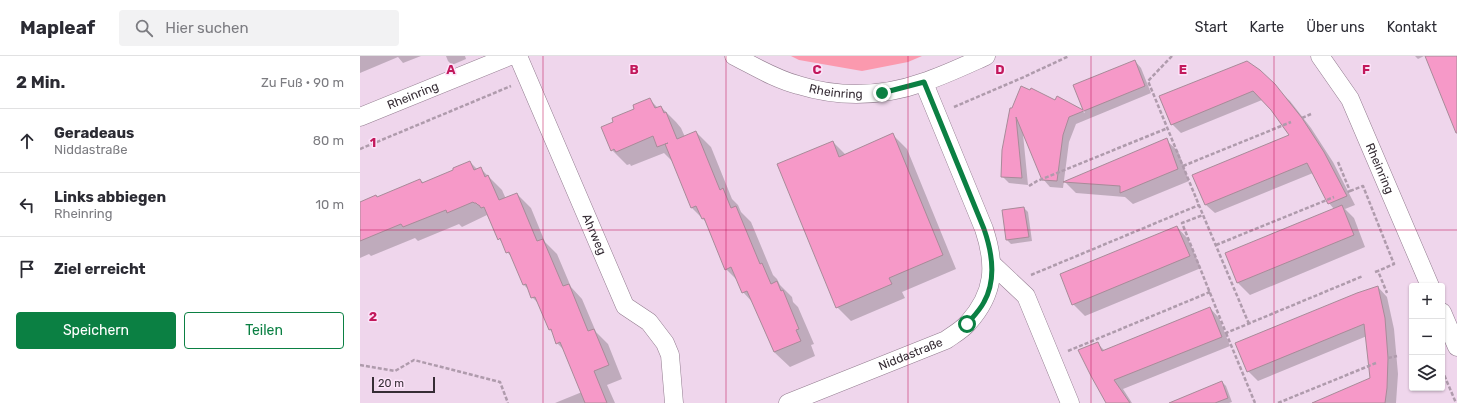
<!DOCTYPE html>
<html lang="de">
<head>
<meta charset="utf-8">
<style>
  :root { --surface:#fff; --page:#f2f2f3; --text:#2b2b33; --muted:#7c7c81; --line:#e1e1e2; --accent:#0b8043 }
  body { margin:0; font-family:Rubik,sans-serif; background:var(--page); color:var(--text) }
  .controls { position:absolute; right:12px; bottom:12px; display:grid; overflow:hidden; border-radius:4px; box-shadow:0 1px 3px #0004 }
  .controls button { width:36px; height:36px; display:grid; place-items:center; padding:0; border:0; border-bottom:1px solid var(--line); background:var(--surface); color:var(--text); font:20px sans-serif }
  .scale { position:absolute; left:12px; bottom:10px; width:63px; box-sizing:border-box; padding-left:4px; border:2px solid #362d35; border-top:0; font-size:11px; line-height:14px; white-space:nowrap; color:#362d35; -webkit-text-stroke:3px #fce3f9; paint-order:stroke }
  .stop { position:absolute; width:12px; height:12px; margin:-9px; border:3px solid #0b8043; border-radius:50%; background:#fff }
  .stop.end { background:#0b8043; border-color:#fff; box-shadow:0 1px 4px #0008 }
  .list { margin:0; padding:0; list-style:none }
  h2 { display:flex; justify-content:space-between; align-items:center; height:52px; margin:0; padding:0 16px; font-size:17px }
  h2 small { font-size:13px; font-weight:400; color:var(--muted) }
  .list li { display:grid; grid-template-columns:26px 1fr auto; gap:12px; align-items:center; box-sizing:border-box; height:64px; padding:0 16px; border-top:1px solid var(--line) }
  .list b { display:block; font-size:15px; white-space:nowrap }
  .list p { margin:0; font-size:13px; white-space:nowrap; color:var(--muted) }
  .list em { font-size:13px; font-style:normal; color:var(--muted) }
  .actions { display:flex; gap:8px; padding:12px 16px }
  .actions a { flex:1; padding:9px 0; border:1px solid var(--accent); border-radius:4px; text-align:center; font-size:14px; color:var(--accent) }
  .actions .main { background:var(--accent); color:#fff }
  .icon { flex:none; width:22px; height:22px; fill:none; stroke:currentColor; stroke-width:2; stroke-linecap:round; stroke-linejoin:round }
  .map { position:relative; flex:none; width:1097px; height:347px; overflow:hidden }
  header { display:flex; align-items:center; gap:24px; box-sizing:border-box; height:56px; padding:0 20px; background:var(--surface); border-bottom:1px solid var(--line) }
  header strong { font-size:19px }
  nav { display:flex; gap:22px; margin-inline-start:auto; font-size:14px }
  .search { width:280px; height:36px; background:var(--page); display:flex; align-items:center; gap:10px; box-sizing:border-box; padding:0 14px; border-radius:4px; color:var(--muted); font-size:15px }
  main { display:flex }
  aside { flex:1; background:var(--surface) }
  .map>svg:first-child { display:block }
  .green { fill:#fb99ae }
  .shadow { fill:#0003 }
  .building { fill:#f699c8; stroke:#a88b99 }
  .lines { fill:none; stroke-linecap:round; stroke-linejoin:round }
  .street-casing { stroke:#927c8f; stroke-width:19 }
  .path { stroke:#af9bac; stroke-width:2.5; stroke-dasharray:4 2; stroke-linecap:butt }
  .street { stroke:#fff; stroke-width:18 }
  .route { stroke:#0b8043; stroke-width:5 }
  .grid { fill:none; stroke:#c2185b; stroke-width:1; stroke-opacity:0.55 }
  .labels { text-anchor:middle; stroke-width:3; stroke-linejoin:round; paint-order:stroke }
  .street-label { font-size:12px; fill:#362d35; stroke:#fce3f9 }
  .grid-label { font-size:13px; text-anchor:middle; font-weight:bold; fill:#c2185b; stroke:#fce3f9; stroke-width:3; stroke-linejoin:round; paint-order:stroke }
</style>
</head>
<body>
<header>
<strong>Mapleaf</strong>
<div class="search"><svg class="icon" aria-label="search" viewBox="0 0 24 24"><circle cx="10" cy="10" r="6"/><path d="M15 15l6 6"/></svg>Hier suchen</div>
<nav><a>Start</a><a>Karte</a><a>Über uns</a><a>Kontakt</a></nav>
</header>
<main>
<aside>
<h2>2 Min.<small>Zu Fuß · 90 m</small></h2>
<ul class="list">
<li><svg class="icon" aria-label="ahead" viewBox="0 0 24 24"><path d="M12 20V5M6 11l6-6 6 6"/></svg><div><b>Geradeaus</b><p>Niddastraße</p></div><em>80 m</em></li>
<li><svg class="icon" aria-label="left" viewBox="0 0 24 24"><path d="M17 20v-9H6M10 6l-5 5 5 5"/></svg><div><b>Links abbiegen</b><p>Rheinring</p></div><em>10 m</em></li>
<li><svg class="icon" aria-label="arrive" viewBox="0 0 24 24"><path d="M6 21V4h12l-3 4 3 4H6"/></svg><div><b>Ziel erreicht</b></div></li>
</ul>
<div class="actions"><a class="main">Speichern</a><a>Teilen</a></div>
</aside>
<div class="map">
<svg width="1097" height="347" viewBox="0 0 1097 347">
  <rect width="100%" height="100%" fill="#efd6ec"/>
  <!-- green -->
  <path class="green" d="M431 0H562L548 6 502 15 439 4Z"/>
  <!-- shadow -->
  <path class="shadow" d="M0 0H61L43 7 38 1 0 17Z
    M86 0H105L106 3 92 9 88 5Z
    M1055 0H1064L1058 3Z
    M775 5 781 12 791 37 716 68 709 86 703 132 690 131 683 123 663 78 668 129 649 127 642 120 650 53 695 45 697 41 725 57 714 29Z
    M887 6 930 45 951 72 973 106 995 149 985 153 994 162 1005 191 890 239 878 227 866 198 974 153 969 147 953 117 855 157 846 149 930 80 912 54 902 44 821 77 812 68Z
    M290 44 298 52 301 51 316 66 321 72 325 81 336 76 351 91 372 143 378 149 381 156 391 166 413 219 417 223 420 229 432 241 433 246 438 251 454 288 451 289 455 300 430 311 414 296 394 248 383 236 378 225 366 213 346 166 332 152 313 106 304 97 271 110 270 108 267 109 252 94 255 66Z
    M533 79 547 93 596 213 542 236 545 242 491 265 477 251 473 86 486 99Z
    M806 84 818 95 829 125 773 148 765 141 716 137 705 126Z
    M110 106 118 114 121 113 142 134 146 143 157 138 171 152 185 186 197 198 211 231 222 243 236 276 248 288 262 323 247 329 255 347H195L222 336 204 294 197 287 193 277 190 274 179 248 172 241 169 234 163 228 152 201 147 196 144 188 139 183 127 159 102 171 99 168 58 185 55 182 11 200 9 198 0 202V147L17 142 60 124 64 127 95 114Z
    M664 152 668 156 672 185 651 188 647 184 643 155Z
    M817 171 828 183 841 212 725 260 713 248Z
    M1018 231 1027 241 1034 273 1038 318 1036 347H953L1011 323 1007 280 898 325 888 315Z
    M850 252 859 262 870 290 763 333 772 347H748L737 287 745 295Z
    M862 326 866 330 872 346 869 347H810Z"/>
  <!-- building -->
  <path class="building" d="M1065 0H1097V77H1096Z
    M775 4 785 30 709 61 703 79 697 125 682 124 656 61 662 122 641 121 642 94 650 52H652L661 30 670 34 671 32 695 44 697 40 723 54 713 29Z
    M887 5 900 14 915 28 942 62 964 96 987 140 968 148 947 107 845 149 832 119 929 79 911 54 893 35 811 69 799 40Z
    M290 42 295 52 301 50 304 57 306 56 317 83 336 75 360 134 363 132 371 152 376 150 400 208 402 207 411 228 417 225 421 235 423 234 439 273 436 274 441 285 414 296 387 235 382 237 371 211 365 214 344 162 342 163 336 150 331 152 305 88 308 87 297 91 293 80 256 96 254 93 251 95 241 71 253 66 252 62 274 53 273 49Z
    M533 77 583 199 529 222 532 228 476 252 417 108 473 85 479 101Z
    M807 82 818 113 760 137V130L703 126Z
    M110 105 114 114 121 111 125 121 128 119 139 144 157 137 177 185 183 183 203 230 209 228 228 275 234 273 249 309 234 315 247 347H225L200 286 196 288 191 273 189 274 175 241 171 242 166 228 163 229 149 196 146 197 140 182 138 184 124 151 121 152 119 149H118L116 147H114L113 146 87 157 86 154 43 171 41 168 0 185V146L16 139 17 141 60 123 62 127 93 114V112Z
    M982 149 994 179 877 227 865 197Z
    M664 151 669 181 646 184 642 154Z
    M817 170 830 200 712 249 700 218Z
    M1018 230 1025 262 1028 302 1027 332 1025 347H952L1010 322 1004 268 887 316 875 287 997 237Z
    M850 251 862 281 754 324 770 347H746L731 320 718 294 738 286 742 295Z
    M862 325 868 342 855 347H809Z"/>
  <g class="lines">
    <!-- street casing -->
    <g class="street-casing">
      <g id="street">
        <path id="s1" d="M158 0 265 250 289 266 305 287 310 299 314 347"/>
        <path id="s2" d="M374 0C394 10 415 23 438 29 480 42 522 41 564 26 585 19 606 9 626 0"/>
        <path id="s3" d="M960 0 990 43 1070 230"/>
        <path id="s4" d="M0 61 150 0"/>
        <path d="M632 208 666 240 710 347"/>
        <path d="M1082 256 1097 291"/>
        <path id="s5" d="M428 347 586 284C593 279 602 274 608 267 635 237 636 209 624 173L564 27"/>
      </g>
    </g>
    <!-- path -->
    <path class="path" d="M812 0 788 25 843 159
      M594 51 664 21 709 0
      M942 62 951 58
      M0 93 151 30
      M978 106 990 135 986 137
      M823 110 931 66
      M669 130 677 125 808 72
      M990 135 1003 130 1034 208 1018 215
      M856 189 974 141
      M1015 216 1018 215 1027 237
      M671 219 839 149
      M889 268 843 159 822 167 866 277 1003 220
      M866 277 895 347
      M708 295 850 236
      M1028 302 1037 300
      M0 309 35 315 54 304 140 326 148 347
      M1082 314 1096 347
      M918 347 1016 307"/>
    <!-- street -->
    <use href="#street" class="street"/>
  </g>
  <g class="lines">
    <!-- route -->
    <path class="route" d="M522 37 564 26 624 173C632 196 637 223 624 246 620 254 613 261 607 268"/>
  </g>
  <!-- grid -->
  <path class="grid" d="M183 0V347M366 0V347M548 0V347M731 0V347M914 0V347M0 174H1097"/>
  <g class="labels">
    <!-- street labels -->
    <g class="street-label">
      <text dy="4" stroke="none"><textPath href="#s2" startOffset="109">Rheinring</textPath></text>
      <text dy="4" stroke="none"><textPath href="#s4" startOffset="57">Rheinring</textPath></text>
      <text dy="4" stroke="none"><textPath href="#s3" startOffset="128">Rheinring</textPath></text>
      <text dy="4" stroke="none"><textPath href="#s1" startOffset="194">Ahrweg</textPath></text>
      <text dy="4" stroke="none"><textPath href="#s5" startOffset="132">Niddastraße</textPath></text>
    </g>
  </g>
  <g class="grid-label">
    <text x="91" y="18">A</text>
    <text x="274" y="18">B</text>
    <text x="457" y="18">C</text>
    <text x="640" y="18">D</text>
    <text x="823" y="18">E</text>
    <text x="1006" y="18">F</text>
    <text x="13" y="91">1</text>
    <text x="13" y="265">2</text>
  </g>
</svg>
<div class="controls">
<button>+</button>
<button>−</button>
<button><svg class="icon" aria-label="layers" viewBox="0 0 24 24"><path d="M12 4l9 5-9 5-9-5zM3 14l9 5 9-5"/></svg></button>
</div>
<div class="scale">20 m</div>
<div class="stop" style="left:607px;top:268px"></div>
<div class="stop end" style="left:522px;top:37px"></div>
</div>
</main>
</body>
</html>
